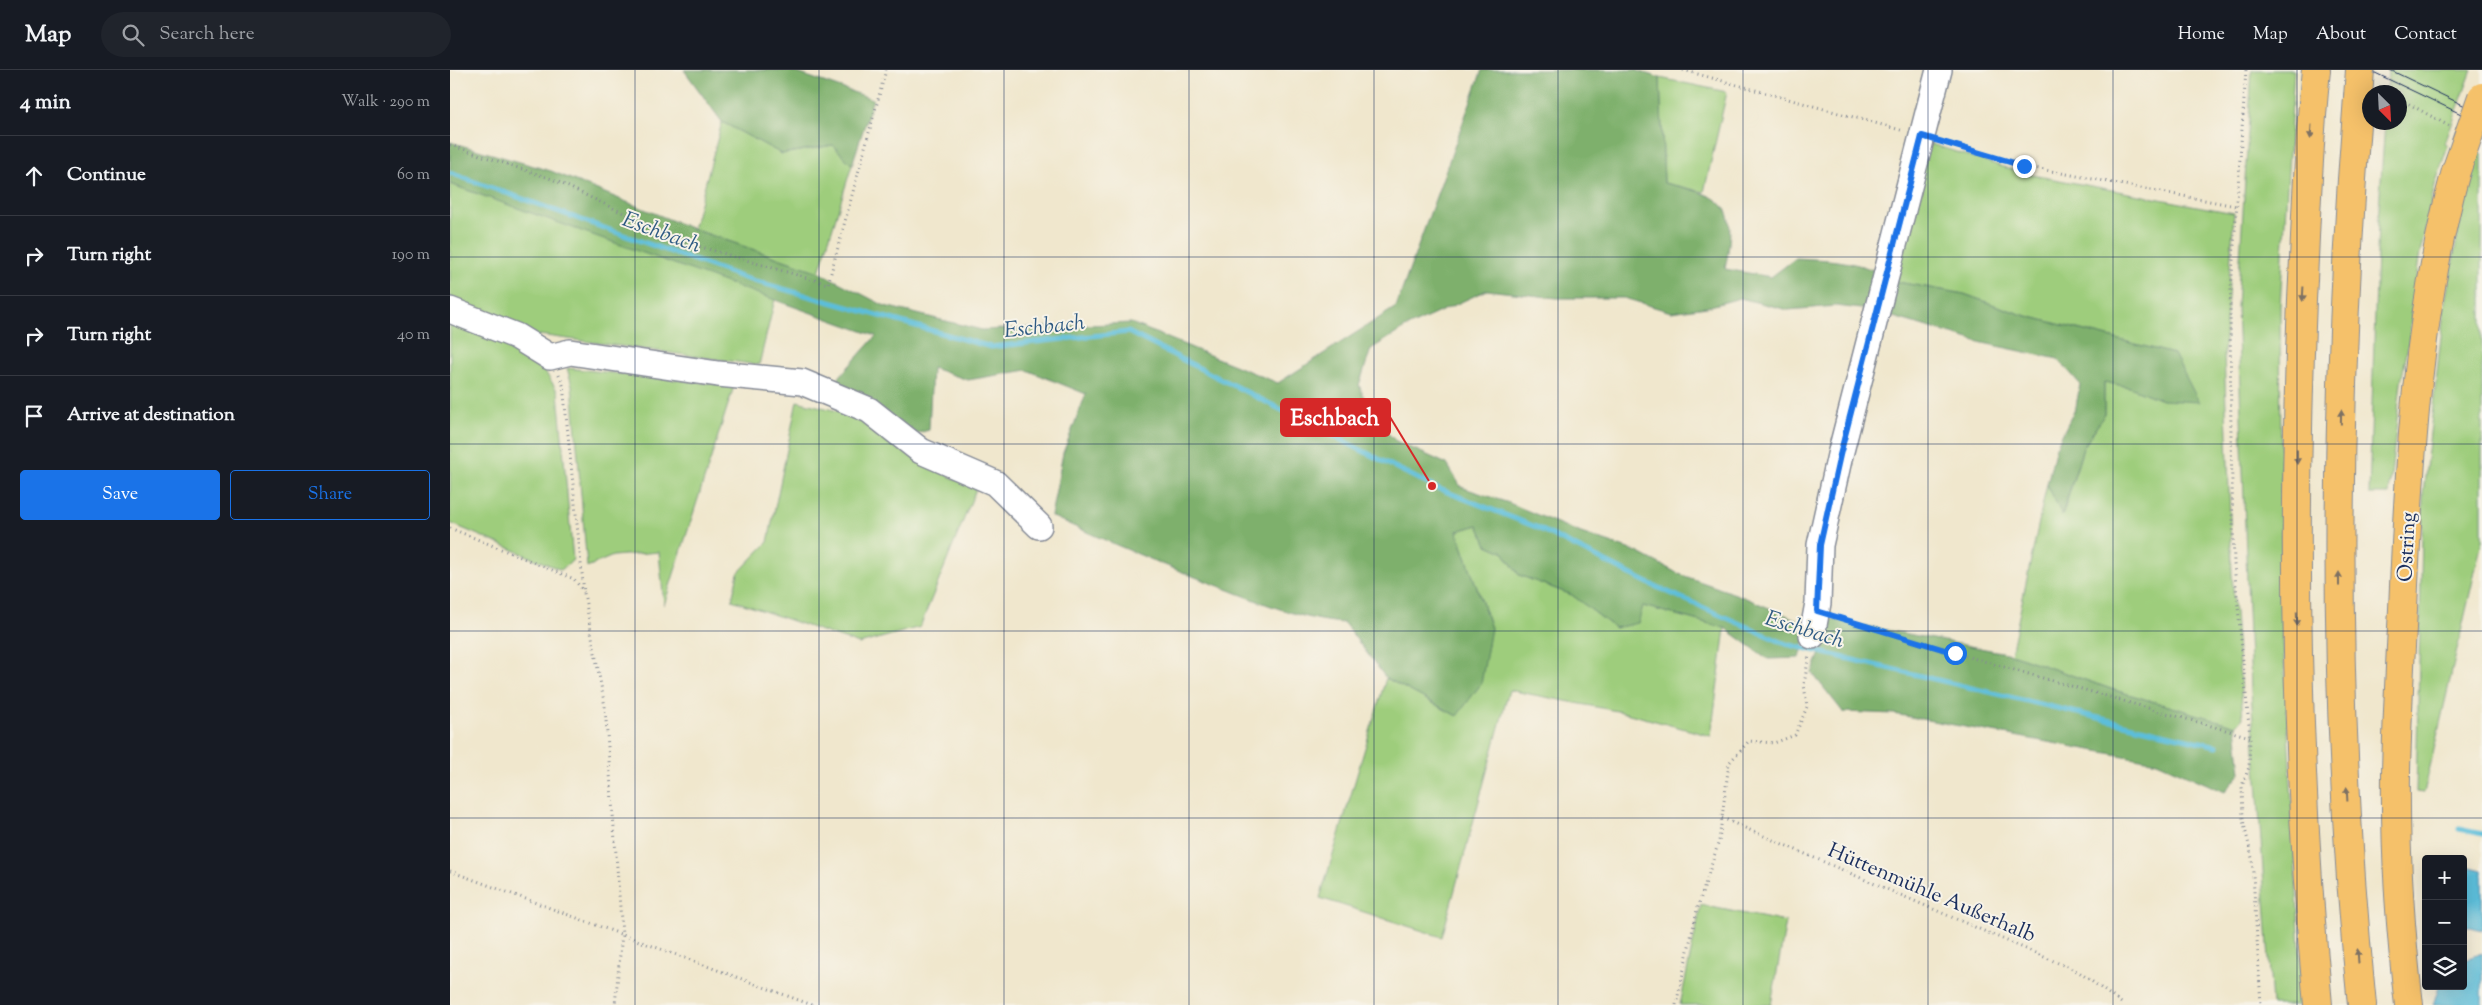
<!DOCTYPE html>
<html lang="en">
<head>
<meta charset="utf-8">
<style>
  :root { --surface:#171b24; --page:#20242c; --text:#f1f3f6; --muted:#9ea1a6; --line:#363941; --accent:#1a73e8 }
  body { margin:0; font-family:"Sorts Mill Goudy",serif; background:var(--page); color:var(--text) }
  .controls { position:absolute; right:15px; bottom:15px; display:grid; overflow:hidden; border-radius:5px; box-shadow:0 5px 20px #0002 }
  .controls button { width:45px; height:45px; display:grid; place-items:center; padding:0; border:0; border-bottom:1px solid var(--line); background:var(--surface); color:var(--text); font:25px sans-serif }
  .compass { position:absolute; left:1912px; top:15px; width:45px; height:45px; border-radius:50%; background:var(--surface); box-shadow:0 5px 20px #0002; rotate:156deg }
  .stop { position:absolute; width:15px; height:15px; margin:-11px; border:4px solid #1a73e8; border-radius:50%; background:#fff }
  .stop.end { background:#1a73e8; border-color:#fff; box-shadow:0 1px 5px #0008 }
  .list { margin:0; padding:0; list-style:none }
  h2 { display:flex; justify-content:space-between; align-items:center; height:65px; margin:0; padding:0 20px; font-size:21px }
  h2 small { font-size:16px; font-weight:400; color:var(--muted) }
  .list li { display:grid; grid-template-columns:32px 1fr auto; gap:15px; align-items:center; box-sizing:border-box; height:80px; padding:0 20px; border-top:1px solid var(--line) }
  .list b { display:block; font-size:19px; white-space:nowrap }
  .list em { font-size:16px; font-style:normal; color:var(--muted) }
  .actions { display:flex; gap:10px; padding:15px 20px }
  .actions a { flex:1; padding:11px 0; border:1px solid var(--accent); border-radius:5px; text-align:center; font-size:18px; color:var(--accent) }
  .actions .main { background:var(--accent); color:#fff }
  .icon { flex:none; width:28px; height:28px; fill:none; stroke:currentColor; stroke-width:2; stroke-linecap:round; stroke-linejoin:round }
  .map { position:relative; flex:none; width:2032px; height:935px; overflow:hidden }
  header { display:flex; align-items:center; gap:30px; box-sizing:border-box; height:70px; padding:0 25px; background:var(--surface); border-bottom:1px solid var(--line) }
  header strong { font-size:24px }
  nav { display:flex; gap:28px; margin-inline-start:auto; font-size:18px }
  .search { width:350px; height:45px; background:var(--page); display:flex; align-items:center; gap:12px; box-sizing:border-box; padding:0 18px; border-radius:28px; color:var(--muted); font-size:19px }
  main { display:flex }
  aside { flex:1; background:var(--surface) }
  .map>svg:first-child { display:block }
  .green { fill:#9ecd7c; stroke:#5c7e6d }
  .forest { fill:#7eb06c; stroke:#4c7065 }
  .water { fill:#5cbeda; stroke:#3c769c }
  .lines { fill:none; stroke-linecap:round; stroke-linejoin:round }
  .stream { stroke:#5cbeda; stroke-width:5 }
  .minor-casing { stroke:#868b96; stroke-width:28 }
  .major-casing { stroke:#868b96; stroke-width:30 }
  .highway-casing { stroke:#868b96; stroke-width:30 }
  .path { stroke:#868b96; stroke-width:3; stroke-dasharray:1 4; stroke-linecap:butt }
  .minor { stroke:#fff; stroke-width:25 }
  .major { stroke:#f5c16b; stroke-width:28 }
  .highway { stroke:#f5c16b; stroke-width:28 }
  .tram { stroke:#1b2f5e; stroke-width:1 }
  .major-bridge-casing { stroke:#868b96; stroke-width:30; stroke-linecap:butt }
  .highway-bridge-casing { stroke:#868b96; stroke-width:30; stroke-linecap:butt }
  .major-bridge { stroke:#f5c16b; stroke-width:28 }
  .highway-bridge { stroke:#f5c16b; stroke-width:28 }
  .oneway { fill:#7d7164 }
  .route { stroke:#1a73e8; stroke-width:6 }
  .grid { fill:none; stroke:#1b2f5e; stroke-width:1; stroke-opacity:0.55 }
  .labels { text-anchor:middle; stroke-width:4; stroke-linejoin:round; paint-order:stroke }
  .street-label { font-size:21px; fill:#1b2f5e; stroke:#f7f3e8 }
  .water-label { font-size:22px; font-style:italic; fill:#2e5a83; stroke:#f7f3e8 }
  .leader { fill:none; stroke:#d62828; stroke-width:2 }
  .callout-dot { fill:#d62828; stroke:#f7f3e8; stroke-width:2 }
  .callout { fill:#d62828; stroke:#d62828; stroke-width:2 }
  .callout-label { font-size:22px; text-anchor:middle; font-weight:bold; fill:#fff }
</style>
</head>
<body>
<header>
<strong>Map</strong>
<div class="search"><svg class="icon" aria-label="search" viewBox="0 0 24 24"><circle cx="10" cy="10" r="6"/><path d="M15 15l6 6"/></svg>Search here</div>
<nav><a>Home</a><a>Map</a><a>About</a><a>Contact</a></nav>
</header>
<main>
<aside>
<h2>4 min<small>Walk · 290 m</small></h2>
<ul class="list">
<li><svg class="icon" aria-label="ahead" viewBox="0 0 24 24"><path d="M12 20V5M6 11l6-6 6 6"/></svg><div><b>Continue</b></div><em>60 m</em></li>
<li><svg class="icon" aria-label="right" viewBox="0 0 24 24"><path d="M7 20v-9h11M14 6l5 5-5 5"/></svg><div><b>Turn right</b></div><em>190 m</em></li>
<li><svg class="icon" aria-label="right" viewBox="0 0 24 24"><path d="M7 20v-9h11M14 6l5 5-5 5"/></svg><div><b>Turn right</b></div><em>40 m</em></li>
<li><svg class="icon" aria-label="arrive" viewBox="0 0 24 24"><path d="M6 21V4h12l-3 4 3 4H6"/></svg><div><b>Arrive at destination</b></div></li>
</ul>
<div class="actions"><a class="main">Save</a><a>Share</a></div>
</aside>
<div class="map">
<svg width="2032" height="935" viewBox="0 0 2032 935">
  <rect width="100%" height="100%" fill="#f7f3e8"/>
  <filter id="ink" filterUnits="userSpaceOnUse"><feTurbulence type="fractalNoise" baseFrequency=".02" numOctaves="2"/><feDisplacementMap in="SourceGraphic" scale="10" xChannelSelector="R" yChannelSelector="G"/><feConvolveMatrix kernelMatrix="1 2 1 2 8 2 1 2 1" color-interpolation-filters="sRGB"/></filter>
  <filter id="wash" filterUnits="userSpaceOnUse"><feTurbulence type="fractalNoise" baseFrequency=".0096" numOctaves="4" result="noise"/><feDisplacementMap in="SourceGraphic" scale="20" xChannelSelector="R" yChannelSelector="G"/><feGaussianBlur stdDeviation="1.12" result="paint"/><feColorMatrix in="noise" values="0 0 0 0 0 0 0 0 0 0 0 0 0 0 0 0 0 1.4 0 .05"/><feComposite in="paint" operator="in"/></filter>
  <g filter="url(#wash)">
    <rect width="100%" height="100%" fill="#f0e7cd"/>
    <!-- green -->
    <path class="green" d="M1802 0H1844L1830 236 1832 550 1853 935H1822L1801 621 1787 236Z
      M1938 0H2022L1995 73 1998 75 1985 115 1969 188 1958 276 1951 312 1939 424H1919L1928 152 1935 53 1950 52V22H1937Z
      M1210 8 1277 22 1254 122 1214 113Z
      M272 52 332 84 383 75 402 95 369 202 243 159Z
      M1478 73 1572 103 1784 143 1774 283 1782 504 1793 648 1786 656 1661 619 1561 584 1597 414 1613 444 1633 378 1654 345V312L1680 317 1712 330 1724 284 1573 245 1514 224 1442 211Z
      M2029 83 2032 84V471L1974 723 1966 722 1973 424 1995 232 2012 143Z
      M0 114 325 229 309 295 89 265 82 281 108 322 123 490 111 500 0 453Z
      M117 298 284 316 214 535 209 482 163 486 137 497 122 315Z
      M347 331 408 346 480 397 526 419 470 557 409 574 282 530 288 503 318 472Z
      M1028 455 1037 475 1053 482 1069 505 1122 525 1165 558 1193 536 1275 558 1261 666 1172 642 1059 620 992 867 870 828 936 608 1007 646 1041 558 1007 461Z
      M1251 835 1336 852 1321 935H1230Z"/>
    <!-- forest -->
    <path class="forest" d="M234 0H339L423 29 402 95 383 75 332 84 272 52Z
      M1032 0H1185L1210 8 1214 113C1277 127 1288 132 1275 199L1321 207 1346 188C1379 190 1415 190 1442 211L1514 224 1573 245 1724 284 1749 332 1712 330 1680 317 1654 312V345L1633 378 1612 445 1597 414 1606 377 1626 337 1630 314 1608 289 1533 273 1419 240 1386 236 1338 240 1290 228 1257 237 1221 242 1174 228H1107L1037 220 955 258 921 279 909 315 923 349 946 371 997 394 1011 417 1059 433 1131 463 1187 482 1229 504 1291 526 1359 555 1350 588 1318 589 1275 558 1193 536 1188 553 1165 558 1122 525 1069 505 1053 482 1037 475 1028 455 1007 461 1041 558 1031 614 1007 646 936 608 894 553C852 550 813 533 774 518 715 496 658 472 601 446L613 383 636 324 577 300 518 310 482 298 479 360 461 365 382 315 426 266 0 114V72L101 101 243 159 369 202 435 236 532 260 681 253 828 313 946 237Z
      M1380 549 1561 584 1661 619 1786 656 1791 703 1775 722 1707 692 1444 644 1393 642 1362 603 1375 571Z"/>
    <!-- water -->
    <path class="water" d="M2013 795 2032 800V860L2013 855Z
      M2032 883V935H1983L1989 916H2013V890Z"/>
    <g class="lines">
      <!-- stream -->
      <path class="stream" d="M0 103 294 208 541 277 678 262 982 416 1086 457 1200 514 1336 574 1767 676
        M2009 759 2032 764"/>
    </g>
  </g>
  <g filter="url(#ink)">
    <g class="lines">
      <!-- minor casing -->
      <g class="minor-casing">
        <path id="minor" d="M0 240 66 266 100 287 120 282 268 304 352 312 419 340 471 381 545 413 589 456
          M1362 566 1368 533 1370 475 1390 385 1489 0"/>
      </g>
      <!-- major casing -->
      <g class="major-casing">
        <path id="major" d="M1959 935C1950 859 1945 780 1946 704 1947 649 1950 594 1953 539 1959 392 1967 244 2006 101"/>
      </g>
      <!-- highway casing -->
      <g class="highway-casing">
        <path id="highway" d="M1866 0C1858 76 1856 153 1852 230 1842 465 1846 701 1868 935
          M1908 27C1884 329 1881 634 1912 935"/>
      </g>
      <!-- path -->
      <path class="path" d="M1233 0 1454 61
        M1796 0 1780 234 1781 371 1784 494 1800 667 1799 697 1792 716 1793 750 1802 788 1811 935
        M1930 17 1938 22
        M1950 29 1999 56
        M1491 72 1574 96 1786 136
        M0 75 102 109 234 172 378 214 436 0
        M109 305 113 315 134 523 155 637 172 864 165 935
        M0 458 124 509 134 522
        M1386 547 1505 583 1800 667
        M1272 748 1629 902 1674 935
        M0 801 362 935
        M1226 935 1247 840 1269 771 1279 693 1299 671 1324 673 1345 665 1357 637 1354 614 1359 585"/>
      <!-- minor -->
      <use href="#minor" class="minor"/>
      <!-- major -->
      <use href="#major" class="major"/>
      <!-- highway -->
      <use href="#highway" class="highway"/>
      <!-- tram -->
      <path class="tram" d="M1919 0 2032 54
        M1940 0 2032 44"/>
      <!-- major-bridge casing -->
      <g class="major-bridge-casing">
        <path id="major-bridge" d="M2006 101 2032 27"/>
      </g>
      <!-- highway-bridge casing -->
      <g class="highway-bridge-casing">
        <path id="highway-bridge" d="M1908 27 1910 0"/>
      </g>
      <!-- major-bridge -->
      <use href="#major-bridge" class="major-bridge"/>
      <!-- highway-bridge -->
      <use href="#highway-bridge" class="highway-bridge"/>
    </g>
    <!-- one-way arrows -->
    <defs><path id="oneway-solid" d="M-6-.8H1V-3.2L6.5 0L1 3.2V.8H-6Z" transform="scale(1.25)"/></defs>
    <g class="oneway">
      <use href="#oneway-solid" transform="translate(1861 62) rotate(94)"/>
      <use href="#oneway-solid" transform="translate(1853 224) rotate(93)"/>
      <use href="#oneway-solid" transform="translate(1891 347) rotate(-89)"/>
      <use href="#oneway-solid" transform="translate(1847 387) rotate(90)"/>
      <use href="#oneway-solid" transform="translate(1889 509) rotate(-90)"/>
      <use href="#oneway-solid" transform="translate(1847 549) rotate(88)"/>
      <use href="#oneway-solid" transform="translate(1897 724) rotate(-93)"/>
      <use href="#oneway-solid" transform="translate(1908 886) rotate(-94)"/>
    </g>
  </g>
  <g class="lines" filter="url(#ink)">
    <!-- route -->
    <path class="route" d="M1505 583 1367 541 1370 475 1390 385 1472 66 1574 96"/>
  </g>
  <!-- grid -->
  <path class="grid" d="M185 0V935M369 0V935M554 0V935M739 0V935M924 0V935M1108 0V935M1293 0V935M1478 0V935M1663 0V935M1847 0V935M0 187H2032M0 374H2032M0 561H2032M0 748H2032"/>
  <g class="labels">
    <!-- street labels -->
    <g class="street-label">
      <text transform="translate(1956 477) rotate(-87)" y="7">Ostring</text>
      <text transform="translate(1482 822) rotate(23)" y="7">Hüttenmühle Außerhalb</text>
    </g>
    <!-- water labels -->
    <g class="water-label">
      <text transform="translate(212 161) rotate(20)" y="8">Eschbach</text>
      <text transform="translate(594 255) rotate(-6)" y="8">Eschbach</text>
      <text transform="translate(1355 558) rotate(17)" y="8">Eschbach</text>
    </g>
  </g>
  <!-- callouts -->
  <path class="leader" d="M982 416L940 347"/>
  <circle class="callout-dot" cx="982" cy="416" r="5"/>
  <rect class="callout" x="831" y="329" width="109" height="37" rx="5"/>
  <g class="callout-label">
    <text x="885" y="355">Eschbach</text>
  </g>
</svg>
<div class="controls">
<button>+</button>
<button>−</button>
<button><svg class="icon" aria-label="layers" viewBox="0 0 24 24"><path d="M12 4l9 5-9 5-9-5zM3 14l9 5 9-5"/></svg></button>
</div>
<svg class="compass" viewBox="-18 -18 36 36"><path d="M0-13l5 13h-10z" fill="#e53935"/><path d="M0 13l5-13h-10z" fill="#9ea1a6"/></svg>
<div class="stop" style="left:1505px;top:583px"></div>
<div class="stop end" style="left:1574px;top:96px"></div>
</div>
</main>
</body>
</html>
